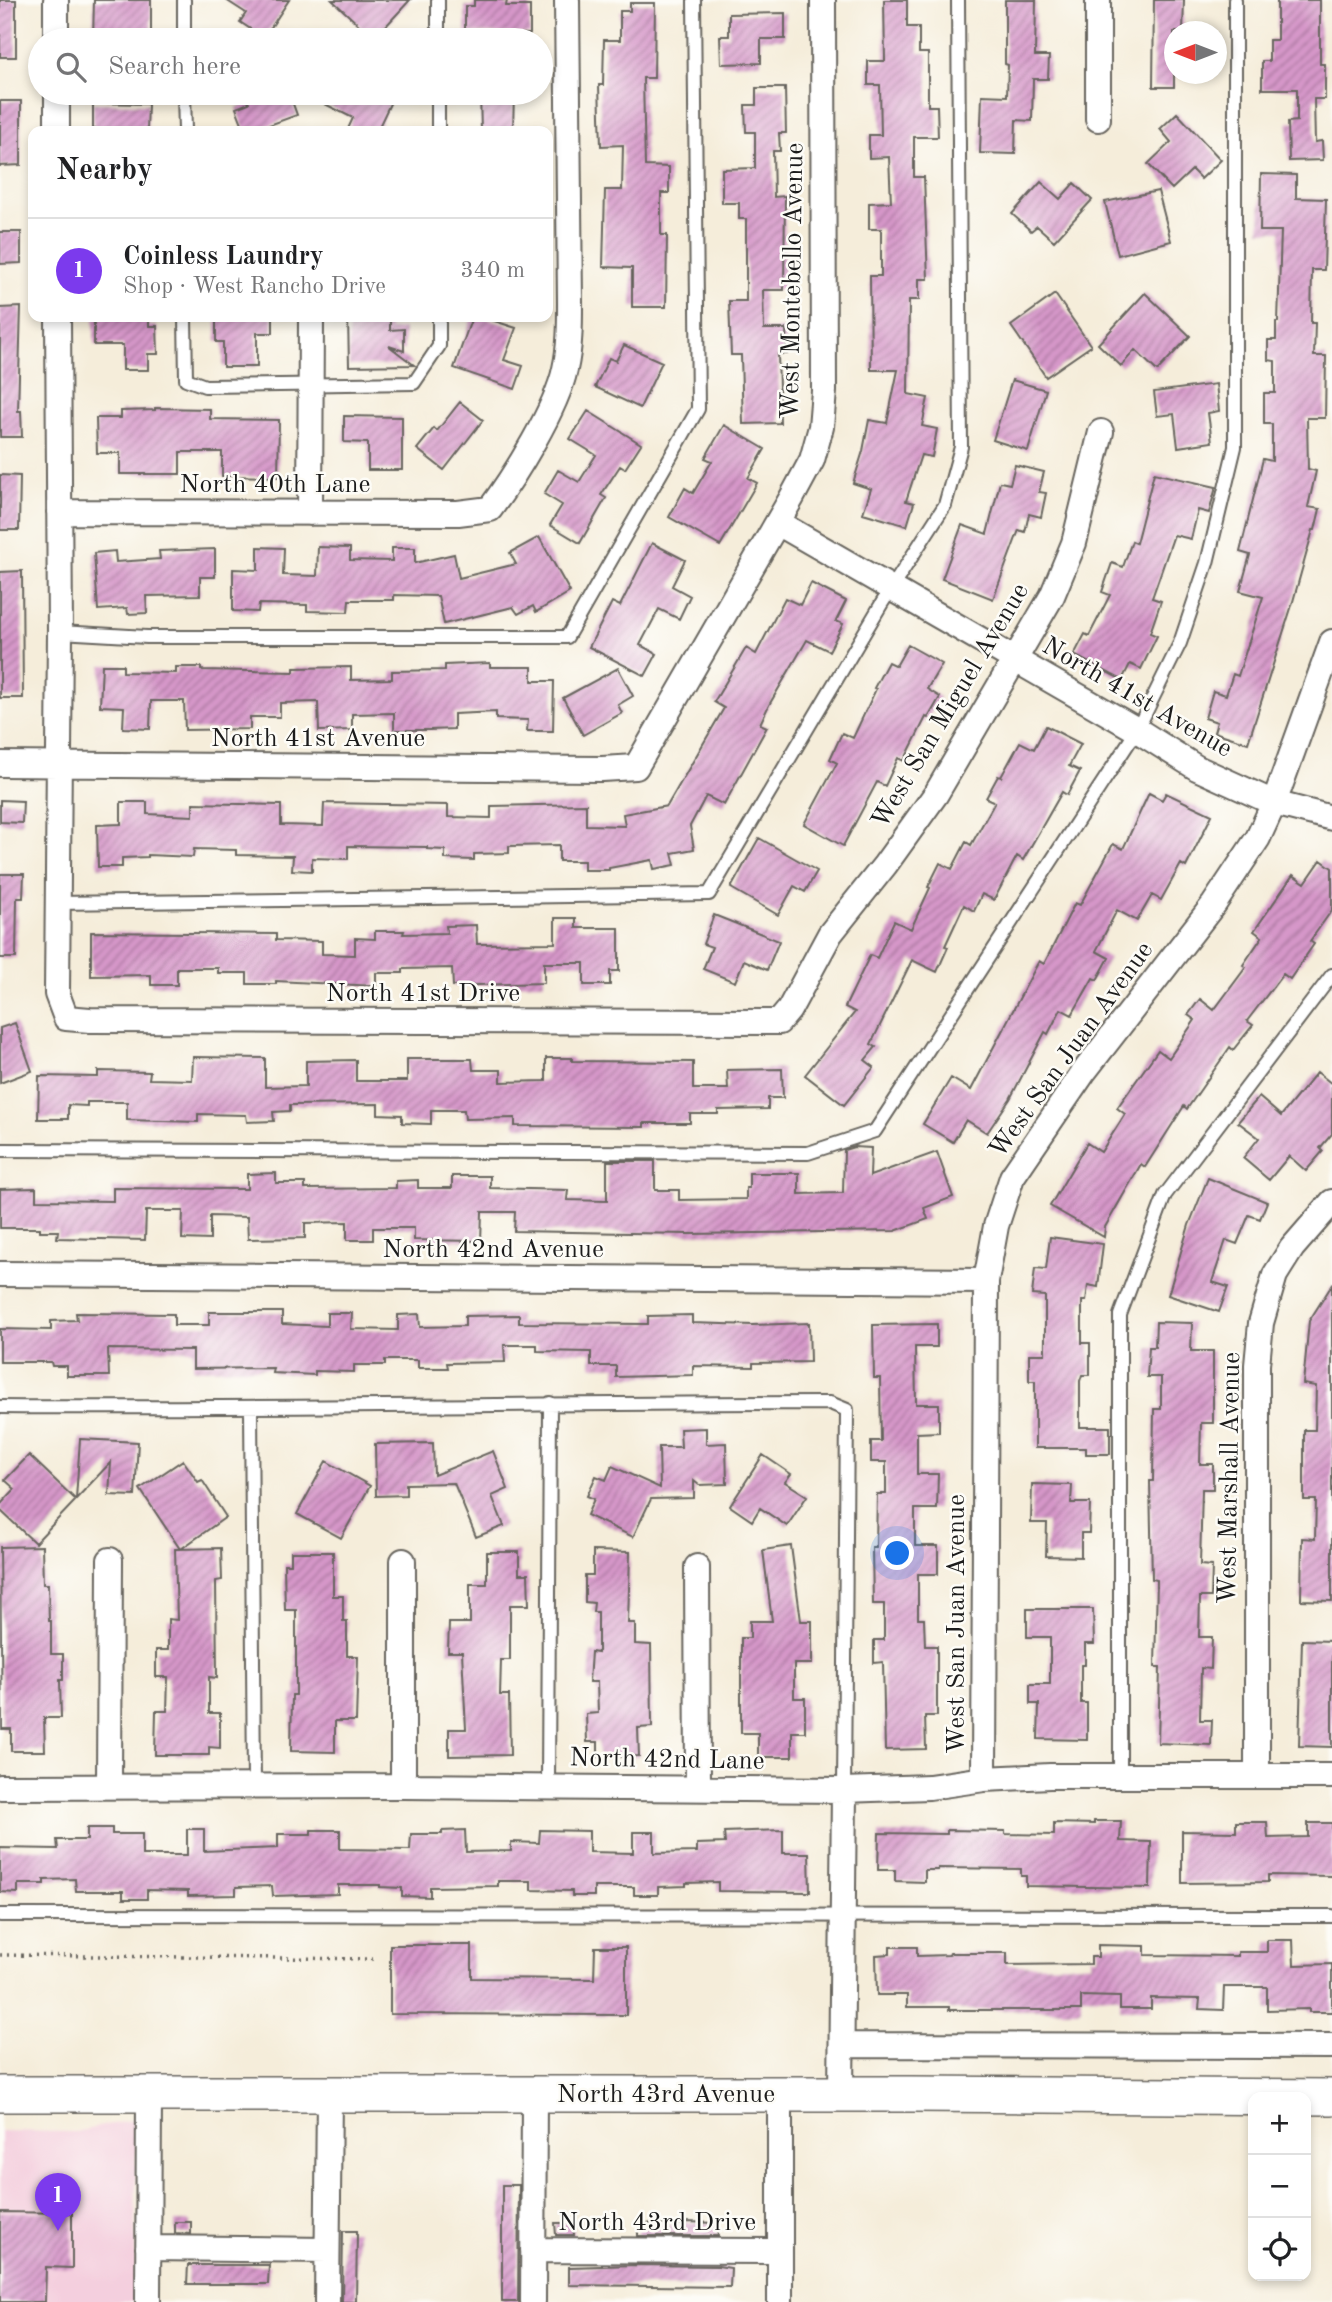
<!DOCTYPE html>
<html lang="en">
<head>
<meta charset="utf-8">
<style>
  :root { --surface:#fff; --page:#f2f2f2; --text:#202124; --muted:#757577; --line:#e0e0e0; --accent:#7c3aed }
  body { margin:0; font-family:"Old Standard TT",serif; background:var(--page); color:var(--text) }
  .controls { position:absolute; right:21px; bottom:21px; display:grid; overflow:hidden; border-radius:14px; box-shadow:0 4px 10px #0003 }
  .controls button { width:63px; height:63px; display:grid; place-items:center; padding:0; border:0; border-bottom:2px solid var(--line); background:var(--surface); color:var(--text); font:35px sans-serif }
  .compass { position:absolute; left:1164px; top:21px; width:63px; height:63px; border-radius:50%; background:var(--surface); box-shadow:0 4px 10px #0003; rotate:270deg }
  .you { position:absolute; left:898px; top:1554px; width:24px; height:24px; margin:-18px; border:5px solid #fff; border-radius:50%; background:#1a73e8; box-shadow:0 0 0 10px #1a73e833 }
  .badge { display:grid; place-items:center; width:46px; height:46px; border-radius:50%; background:var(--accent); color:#fff; font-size:23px; font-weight:700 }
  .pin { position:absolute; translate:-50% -58px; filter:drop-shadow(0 2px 4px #0008) }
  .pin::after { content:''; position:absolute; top:37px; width:24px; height:21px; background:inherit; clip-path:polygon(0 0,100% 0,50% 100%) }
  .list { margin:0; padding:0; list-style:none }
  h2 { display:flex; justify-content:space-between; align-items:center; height:91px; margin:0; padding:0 28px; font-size:30px }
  h2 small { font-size:23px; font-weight:400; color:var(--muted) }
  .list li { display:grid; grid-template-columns:46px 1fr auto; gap:21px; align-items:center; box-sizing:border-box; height:105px; padding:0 28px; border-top:2px solid var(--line) }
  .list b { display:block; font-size:26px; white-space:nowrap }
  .list p { margin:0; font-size:23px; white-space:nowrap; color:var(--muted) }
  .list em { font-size:23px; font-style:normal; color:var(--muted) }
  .icon { flex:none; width:38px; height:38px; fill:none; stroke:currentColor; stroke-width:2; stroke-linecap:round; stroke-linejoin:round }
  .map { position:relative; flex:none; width:1332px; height:2302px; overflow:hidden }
  .search { position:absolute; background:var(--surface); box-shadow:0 4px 10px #0003; left:28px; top:28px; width:525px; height:77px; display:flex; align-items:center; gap:18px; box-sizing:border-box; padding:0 24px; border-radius:38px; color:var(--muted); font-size:26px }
  .panel { position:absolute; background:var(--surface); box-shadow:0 4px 10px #0003; left:28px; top:126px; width:525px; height:196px; border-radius:14px }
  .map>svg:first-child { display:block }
  .built { fill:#f4cfde }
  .building { fill:url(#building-hatch) }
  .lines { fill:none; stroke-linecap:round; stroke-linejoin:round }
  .service-casing { stroke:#68655e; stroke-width:16 }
  .minor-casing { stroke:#68655e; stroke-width:28 }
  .secondary-casing { stroke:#68655e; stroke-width:38 }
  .path { stroke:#68655e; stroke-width:3.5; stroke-dasharray:2 5; stroke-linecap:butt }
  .service { stroke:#fff; stroke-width:12 }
  .minor { stroke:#fff; stroke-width:24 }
  .secondary { stroke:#fff; stroke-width:35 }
  .labels { text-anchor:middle; stroke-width:5; stroke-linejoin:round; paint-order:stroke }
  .street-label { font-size:26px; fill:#1c1c1c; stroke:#fdfcf7 }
</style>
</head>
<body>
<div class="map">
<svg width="1332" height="2302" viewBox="0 0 1332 2302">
  <defs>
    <pattern id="building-hatch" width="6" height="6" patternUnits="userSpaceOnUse" patternTransform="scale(1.75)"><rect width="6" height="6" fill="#d697c9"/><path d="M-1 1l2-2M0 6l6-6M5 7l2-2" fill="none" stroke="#ad7aa2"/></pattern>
  </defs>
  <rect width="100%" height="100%" fill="#fdfcf7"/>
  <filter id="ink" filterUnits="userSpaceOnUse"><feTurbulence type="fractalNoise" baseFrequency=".0143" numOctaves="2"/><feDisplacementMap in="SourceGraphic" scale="14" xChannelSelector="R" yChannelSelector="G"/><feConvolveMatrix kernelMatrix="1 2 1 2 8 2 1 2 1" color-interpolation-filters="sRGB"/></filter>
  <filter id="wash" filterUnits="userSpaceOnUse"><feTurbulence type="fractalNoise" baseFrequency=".00686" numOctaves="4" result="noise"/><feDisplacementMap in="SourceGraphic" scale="28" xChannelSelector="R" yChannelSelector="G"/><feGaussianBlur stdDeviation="1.57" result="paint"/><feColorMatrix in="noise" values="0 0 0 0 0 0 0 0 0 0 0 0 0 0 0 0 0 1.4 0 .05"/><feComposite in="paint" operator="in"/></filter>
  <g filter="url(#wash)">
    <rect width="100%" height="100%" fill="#f5edda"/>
    <!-- built -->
    <path class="built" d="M136 2119 135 2302H0V2131L75 2132Z"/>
    <g id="blocks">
      <!-- building -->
      <path class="building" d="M0 0H16V57H0Z
        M94 0H151V40H93Z
        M226 0H289L264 38 240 22 246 13Z
        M332 0H410L374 39Z
        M474 0H507L506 6H530V34L465 33V6H474Z
        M884 0H907V27H919V53H928V106H937L938 137H914V177H924L928 279H919V300H909L908 394 928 398 922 426 937 429 932 457 921 455 906 501 914 503 907 526 863 513 871 489 853 483 863 451 869 420 887 423 898 370H871L870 276H881V229H869V203L891 202 889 157 869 158V135H881L880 85H868V61H885Z
        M1005 0H1036L1035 56H1049L1048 79H1033L1032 121 1016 120 1015 154 980 153 982 95 1007 96 1008 65 1005 64Z
        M1154 0H1184L1183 32H1174V87H1153Z
        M1277 0H1320V64H1325V99H1314L1315 142 1322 141 1323 160 1289 161 1288 122 1297 121V89H1262V61H1269V40H1277Z
        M630 3H655L654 78H643L645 166 669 167V193H661V235H667L666 307H632V268L603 267 605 190H622L623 145 601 146 599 85H603L604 40H620V11H630Z
        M785 13V39H761V63L721 64 720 36H729V14Z
        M756 88H785L786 133H779L780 151H773L774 197 785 196 784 290H763L764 329H786L787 354H778L780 423 743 424 741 355H731L729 301H746V219H739V203H722V169L755 168V132H746L745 105H756Z
        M246 93H289L297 115 253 131H245L236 108 249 103Z
        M331 93H395L377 131H347L353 118 325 104Z
        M480 93H514L513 131H481Z
        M0 101H21V165L0 166Z
        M93 103 148 104 147 131 93 129Z
        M1177 113 1221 160 1201 179 1192 170 1172 189 1148 164 1171 142 1160 129Z
        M1261 174 1296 175V198L1326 199 1324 270H1312L1311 323H1315L1314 356H1326L1325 418H1307L1308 469 1316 471 1308 507 1320 509 1315 530H1313L1292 605 1248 743 1214 732 1217 722 1205 718 1213 691 1226 695 1233 674 1238 676 1263 597 1240 591 1250 555 1240 552 1263 459 1272 461V424H1264V393H1275V361L1268 360V340H1276V322H1278L1281 231H1260Z
        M1041 182 1060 199 1074 183 1092 200 1054 241 1037 226 1031 231 1012 214Z
        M1158 191 1171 241 1118 255 1105 202Z
        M0 232H21V263L0 264Z
        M1145 293 1190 336 1157 371 1135 350 1121 366 1098 344Z
        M1055 294 1091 346 1046 377 1011 326Z
        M21 307 18 411H21L22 437H0V308Z
        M94 317H149V326H157L158 354H148V370H123V345H94Z
        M216 317H273V333H257V367H223V342H216Z
        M348 317H390V330L404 329V351L389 346 414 365 349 366Z
        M472 317H482L516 328 504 360 523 366 515 389 454 368Z
        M624 345 662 362 640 408 595 387 609 358 616 361Z
        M1012 380 1046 390 1028 451 993 440Z
        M1216 384 1219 411 1208 413 1212 442 1178 447 1174 414 1157 416 1154 392Z
        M460 402 483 420 444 470 417 449 434 428 437 431Z
        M155 408 210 409V419L279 420 278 477 222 476V452H180V474H120V453H97L96 418H121V411L155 410Z
        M588 411 641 444 625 469 620 466 601 495 606 498 580 543 550 525 562 505 544 494 558 470 579 482 596 455 570 439Z
        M344 416 402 417V470H368V443L344 442Z
        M724 425 765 449 748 478 757 483 720 546 669 517 685 488 693 493 712 461 705 458Z
        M1015 465 1044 472 1039 492 1046 493 1041 517 1029 514 1025 532 1019 530 993 599 942 579 962 525 987 534 1000 482 1010 484Z
        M1154 473 1216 487 1209 513 1198 510 1191 539 1174 535 1152 598 1161 601 1150 633 1157 636 1141 669 1130 664 1122 680 1074 655 1085 634 1089 636 1110 595 1102 592 1112 563 1123 567 1132 541 1136 543Z
        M0 475 20 476 19 530H0Z
        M539 537 570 592 536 612 533 606 518 614 513 607 444 624 438 596 394 595V600H349L348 612 307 611V605L259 604 258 612 233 611V569L258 570V547L284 548 283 575 317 576 318 547 350 548V560L392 561V548H415V563L454 554 459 578 516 564 510 553Z
        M652 543 685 560 672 586 690 596 679 619 659 609 640 645 657 654 645 676 589 647 612 602 620 606Z
        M215 549V577H200V595L146 596 147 613 128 614 127 608 98 610 94 553 115 551 116 562 160 559 159 551Z
        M22 571 23 698H0V572Z
        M811 583 846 601 836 621 843 624 829 651 807 640 769 705 760 724 767 727 724 805 706 796 690 826 694 849 672 853 675 865 654 869 652 860 609 868V870H584V861H559V845L509 846V853L474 854V860L445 859V850L427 849V847L348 846V859L312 858V871L292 870 293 856 236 855V850L194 849 193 857 148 855V857L122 858V867H98L97 825 121 824V802H147V814L193 816V803L281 805V825L323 826 324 803 448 805V817L491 818V806L586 804V825L625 826 623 814 667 806 724 708 714 702 746 648 756 654 785 598 800 605Z
        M908 645 942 664 927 689 940 697 928 718 926 717 904 761 898 758 885 786 877 782 843 846 804 824 837 763 830 759 842 733 853 738 876 689 874 688 888 662 896 666Z
        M490 663V667H532V681H554L553 731H527L528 720 496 719V712L454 714V729L429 730H394V713L352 714V730L319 731 318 702 280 703V717H250V729L185 730 184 701H151L150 729 123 728 124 707 100 706 102 665H123V672L176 673V667H201V670L294 672V668L351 667V680L392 679V671L445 670V665Z
        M618 668 633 696 618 705 622 713 583 735 563 698Z
        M1046 726 1081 744 1069 766 1080 771 1067 795 1062 792 1023 860 1017 856 994 900 982 894 974 911 964 905 945 946 948 947 937 972 912 960 871 1044 876 1047 865 1060 874 1067 844 1105 805 1075 855 1012 845 1007 870 955 877 958 894 921 911 929 930 888 928 887 940 863 952 869 966 842 971 845 995 802 986 798 998 776 1001 777 1020 742 1034 749Z
        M1149 793 1162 800 1166 793 1212 815 1186 867 1181 864 1161 900 1152 895 1137 921 1117 910 1096 951 1109 958 1097 980 1093 978 1072 1015 1061 1009 1048 1034 1045 1032 1010 1099 987 1133 966 1120 953 1142 923 1124 951 1078 971 1090 1039 961 1044 964 1075 903 1080 905 1113 844 1123 849Z
        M0 800 23 801 22 823 0 822Z
        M759 838 817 871 805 892 794 886 778 915 731 888Z
        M1321 860 1332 868V910L1310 941 1314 944 1290 979 1283 974 1247 1021 1253 1025 1233 1050 1230 1047 1187 1109 1184 1106 1145 1167 1141 1164 1105 1227 1104 1237 1050 1206 1087 1143 1101 1152 1125 1114 1117 1108 1158 1050 1169 1058 1195 1020 1188 1015 1200 999 1214 1010 1246 967 1243 965 1262 937 1254 931 1293 875 1305 883Z
        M0 874H24L23 898H17L16 958H0Z
        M714 915 779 941 767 970 744 960 735 982 703 969 712 947 703 944Z
        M555 918H576V928H619V971H610V985H584V963H544V983L478 985 453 986 452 968 403 969V973H376V986L276 981V984H247V973H218V968H177V985H151V975L91 976V932L276 934V940L322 941V954L355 955V938L375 939V931H404L403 934 447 933 446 926 476 925 477 944 555 943Z
        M15 1023 32 1071 0 1083V1028Z
        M193 1057 265 1058V1087L306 1086V1061L356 1060V1081H407V1059H472L473 1070H501V1082L546 1081V1058H572V1061L693 1062V1089H728L727 1070 782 1069 783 1098H768V1109L718 1110V1114H690V1123H644V1127L515 1126V1118L465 1119 464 1110H431V1124L402 1123V1115L378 1114V1104L290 1105V1111L273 1112 274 1121 247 1122 246 1115 198 1114V1122L127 1120V1102H87V1106L68 1105V1119H38L39 1076 98 1077V1071L150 1072 149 1079 192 1080Z
        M1317 1072 1332 1084V1134L1320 1148 1323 1151 1306 1171 1289 1156 1269 1180 1243 1158 1259 1138 1238 1122 1259 1097 1281 1116Z
        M854 1147 871 1148 870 1176 937 1152 953 1197 924 1208 928 1219 895 1231 689 1234 514 1231 515 1212H482L481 1241 414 1240V1228H373V1240H347V1222L305 1223V1238L248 1239 247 1217 210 1216V1240L182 1239 183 1211H146L145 1240 57 1238 58 1231H40V1228H0V1189L36 1188V1200L113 1201V1188L247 1189V1174L276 1173V1183H305V1189L396 1188V1181L418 1180V1188H452V1176H490V1188L568 1190 567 1200 607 1201V1161H655V1190H679V1200L746 1199V1188H749V1173H799V1194L843 1193 844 1150Z
        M1208 1178 1267 1202 1260 1219 1249 1215 1237 1244 1226 1240 1212 1282 1228 1287 1219 1312 1168 1295 1189 1225Z
        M1050 1237 1103 1244 1098 1287 1088 1285 1086 1301H1082V1343H1090V1375H1082L1080 1381V1427H1110V1454H1086V1448H1035V1381H1029V1354H1045V1296L1032 1295 1035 1268 1046 1269Z
        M1332 1285V1601L1301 1600 1302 1538 1315 1539 1316 1500H1304V1430H1315L1316 1386 1303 1384 1309 1321Z
        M209 1312H282V1324L327 1326V1313H352L351 1329 398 1330V1315L419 1314 420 1327 465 1326V1316L519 1315V1323L648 1324V1316L692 1315V1323L753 1325 809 1323 810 1362 753 1363V1367L693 1366V1375L616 1377V1366H591V1352L537 1351V1345H504L505 1362 447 1363 448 1368H418V1360H385V1365H354V1372L315 1371V1375L272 1373 273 1368 193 1369V1350L108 1349 109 1376H67V1366H52L51 1362H0V1329L51 1330V1321L77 1320 76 1313 174 1314V1325H209Z
        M1156 1322 1192 1323 1191 1351H1213V1423H1201L1200 1464H1213V1489H1202L1200 1565 1212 1566 1211 1597H1200L1199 1637H1212L1211 1669 1201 1668 1200 1720H1212L1211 1745 1158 1743 1160 1667H1155L1157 1580 1152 1579 1150 1481H1153L1154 1409H1161V1377H1147L1149 1347H1155Z
        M937 1324V1347H915L916 1404H939V1432L917 1433V1474H938L937 1509H915V1546H938V1574H918V1619H924L925 1646H937V1716H925L926 1749 885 1750 883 1662 874 1663V1640H884V1604H873L872 1547H876L877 1494H886V1462H871V1441H881L880 1378H874L873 1325Z
        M706 1428V1444L726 1443 727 1484 699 1485 694 1481V1498L651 1499 633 1537 587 1515 594 1499 587 1496 596 1476 606 1480 612 1466 660 1488 659 1447H681L680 1429Z
        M80 1439 138 1442 135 1496 109 1495 111 1462 76 1499Z
        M433 1443 434 1475 493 1451 508 1489 492 1496 504 1526 476 1537 454 1483 406 1484V1495L376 1496 375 1444Z
        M29 1455 76 1500 35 1543 0 1510V1505L15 1489 5 1480Z
        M763 1455 791 1474 785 1482 807 1496 787 1526 760 1508 752 1521 730 1506Z
        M183 1460 198 1482 202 1480 226 1517 181 1549 221 1548 222 1580 216 1581 217 1678 209 1677V1713H220V1748L209 1747V1755H155L156 1711H167L168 1677H156V1650H168V1619L177 1620 175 1549H180L140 1489Z
        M326 1461 370 1486 341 1538 297 1514Z
        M1032 1484 1072 1485 1071 1503H1090L1089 1533H1081V1557L1046 1556 1047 1523H1031Z
        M42 1546 43 1584H48L49 1621H51V1654H63V1680H60L61 1718H44L45 1751H11V1729H2L0 1547Z
        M791 1546 801 1621H812V1664H794V1698H805V1732H792V1757H758V1733H741V1638H750V1621H772L763 1550Z
        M593 1551 630 1552 628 1623H635V1644L651 1645 652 1727 638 1728 639 1756 598 1757V1742H587L586 1714 598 1713 597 1682H589L591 1652 598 1653V1612H593L594 1603 585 1602V1575H593Z
        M291 1552H333V1596H343V1621H347V1656H358L356 1721H335V1752L291 1751 292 1695H296V1610H285L284 1564H291Z
        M487 1552H519V1574H528L529 1605H510V1660H501L500 1695H509L510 1755 449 1756V1729H466L462 1652H448L449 1623H470V1584H487Z
        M1027 1609H1093L1094 1644H1085V1665H1081V1703H1087V1740L1038 1739 1039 1704H1030V1684H1050V1637H1027Z
        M1302 1640 1332 1641V1747L1299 1746Z
        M1094 1821H1121L1120 1841 1151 1842 1150 1888 1026 1886V1876H1021V1869L938 1868V1870H925V1882L895 1881V1870H878L879 1833 947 1834V1830L1005 1831V1834L1054 1835V1823L1094 1824Z
        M1236 1822H1267L1268 1838 1308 1837V1823H1332V1876L1268 1875V1882L1182 1883V1831L1236 1832Z
        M87 1828H112V1834H142V1855H187V1829H204V1851L278 1848V1834H311V1830H340V1849L410 1850 411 1834H442V1831L465 1830 466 1852 511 1851V1842L539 1843 540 1830 589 1831V1852L633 1853V1832H654V1853L697 1852V1844L725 1843 724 1832 783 1830V1853H809L810 1892 718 1891V1882L686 1883V1886L658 1887V1895H634V1887H594V1896H572V1891L531 1890V1881H498V1886L430 1887V1897L402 1896V1888L380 1887V1885H338V1894L273 1896 272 1886 236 1887V1895L188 1896V1891L147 1890V1899H123V1891H76L75 1879 44 1880V1884H18V1893L0 1892V1848L58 1849 57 1840H87Z
        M1267 1940H1293L1294 1965 1332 1964V2012H1309V2009L1267 2010V1987H1224L1223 2010 1199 2009 1200 1999 1151 1998V2009H1120V1997L1081 1996V2010H949V2007H907V1995H877L876 1955 890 1954V1947H917V1956L949 1955 950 1953H1007V1965L1091 1964V1957H1098V1945L1145 1946V1955L1238 1956V1952H1267Z
        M390 1945H472V1978L594 1979 595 1947H626V2015L390 2014Z
        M502 2185H519L518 2302H502Z
        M0 2212 72 2213V2268L46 2267 45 2302H0Z
        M175 2222H191V2234L175 2233Z
        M684 2222 718 2223V2236H638V2223L684 2225Z
        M555 2223H573L574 2235H556Z
        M343 2231H357L356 2302H342Z
        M188 2265H269L268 2284H187Z
        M636 2265 718 2266 731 2268 730 2287 569 2285V2267Z"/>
    </g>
  </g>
  <g filter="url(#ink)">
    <use href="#blocks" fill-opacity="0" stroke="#68655e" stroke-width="2"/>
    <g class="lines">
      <!-- service casing -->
      <g class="service-casing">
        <path id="service" d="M184 0V40
          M438 0V40
          M184 93 185 131
          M438 93V131
          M185 317 186 379 205 386 414 383 439 346V317
          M60 632 147 637H567L698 409 694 0
          M56 903 709 894 882 603 945 505 961 447 958 0
          M0 1150 808 1153 875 1131 1137 730 1180 643 1207 563 1235 447V0
          M0 1407C277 1409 553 1403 830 1403L847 1410 844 1790
          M251 1408 254 1786
          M1120 1775V1315L1165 1195 1332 975
          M548 1787 550 1403
          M0 1915 1332 1916"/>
      </g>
      <!-- minor casing -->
      <g class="minor-casing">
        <path id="minor" d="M56 0V40
          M1098 0V119
          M57 93V131
          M58 317 60 632 57 994 66 1018 90 1020 779 1022 789 1010 830 934 885 865 936 794 1052 596 1074 543 1101 432
          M59 512 458 513 490 509C514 477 557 408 565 369 570 347 570 325 570 303L567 0
          M310 513 311 317
          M778 523 1137 730 1197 768 1274 803 1332 818
          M0 764 602 769 636 767 791 499 812 460 821 427 824 391 823 0
          M0 1274 986 1281
          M403 1561V1786
          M697 1567 698 1788
          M1257 1776V1365L1261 1323 1275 1275 1292 1248 1332 1202
          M984 1779 986 1281 996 1226 1012 1177 1083 1073 1214 904 1258 838 1274 803 1332 642
          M109 1786 110 1560
          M0 1787 403 1786 844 1790 929 1787 984 1779 1050 1776H1332
          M842 2045 1332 2046
          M841 2094 844 1790
          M148 2248 327 2250
          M533 2250 780 2251
          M148 2302 149 2094
          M327 2302 329 2095
          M533 2302 534 2093
          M780 2302V2094"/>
      </g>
      <!-- secondary casing -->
      <g class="secondary-casing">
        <path id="secondary" d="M0 2094H911L1332 2097"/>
      </g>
      <!-- path -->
      <path class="path" d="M0 1955 374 1959"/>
      <!-- service -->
      <use href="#service" class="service"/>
      <!-- minor -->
      <use href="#minor" class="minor"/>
      <!-- secondary -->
      <use href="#secondary" class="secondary"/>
    </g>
  </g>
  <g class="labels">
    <!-- street labels -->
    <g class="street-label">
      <text transform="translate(791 281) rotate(-89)" y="9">West Montebello Avenue</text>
      <text x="275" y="492">North 40th Lane</text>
      <text transform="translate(1138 696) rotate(30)" y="9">North 41st Avenue</text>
      <text transform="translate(949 705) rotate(-59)" y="9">West San Miguel Avenue</text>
      <text x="318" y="746">North 41st Avenue</text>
      <text x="423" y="1001">North 41st Drive</text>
      <text transform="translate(1070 1049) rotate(-54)" y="9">West San Juan Avenue</text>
      <text x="493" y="1257">North 42nd Avenue</text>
      <text transform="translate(1228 1478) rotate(-89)" y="9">West Marshall Avenue</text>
      <text transform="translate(955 1624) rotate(-90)" y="9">West San Juan Avenue</text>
      <text transform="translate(667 1758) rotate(1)" y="9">North 42nd Lane</text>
      <text x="666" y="2102">North 43rd Avenue</text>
      <text x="657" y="2230">North 43rd Drive</text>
    </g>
  </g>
</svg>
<div class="controls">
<button>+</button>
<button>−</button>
<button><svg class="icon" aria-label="locate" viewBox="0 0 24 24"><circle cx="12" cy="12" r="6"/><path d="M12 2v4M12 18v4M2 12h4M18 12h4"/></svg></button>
</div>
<svg class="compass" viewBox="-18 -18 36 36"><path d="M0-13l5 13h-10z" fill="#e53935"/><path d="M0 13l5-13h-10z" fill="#757577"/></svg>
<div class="you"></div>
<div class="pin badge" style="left:58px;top:2231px">1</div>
<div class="search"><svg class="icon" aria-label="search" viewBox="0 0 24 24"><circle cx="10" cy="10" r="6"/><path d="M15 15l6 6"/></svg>Search here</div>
<section class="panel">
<h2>Nearby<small></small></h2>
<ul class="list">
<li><span class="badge">1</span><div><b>Coinless Laundry</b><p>Shop · West Rancho Drive</p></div><em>340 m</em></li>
</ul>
</section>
</div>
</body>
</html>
